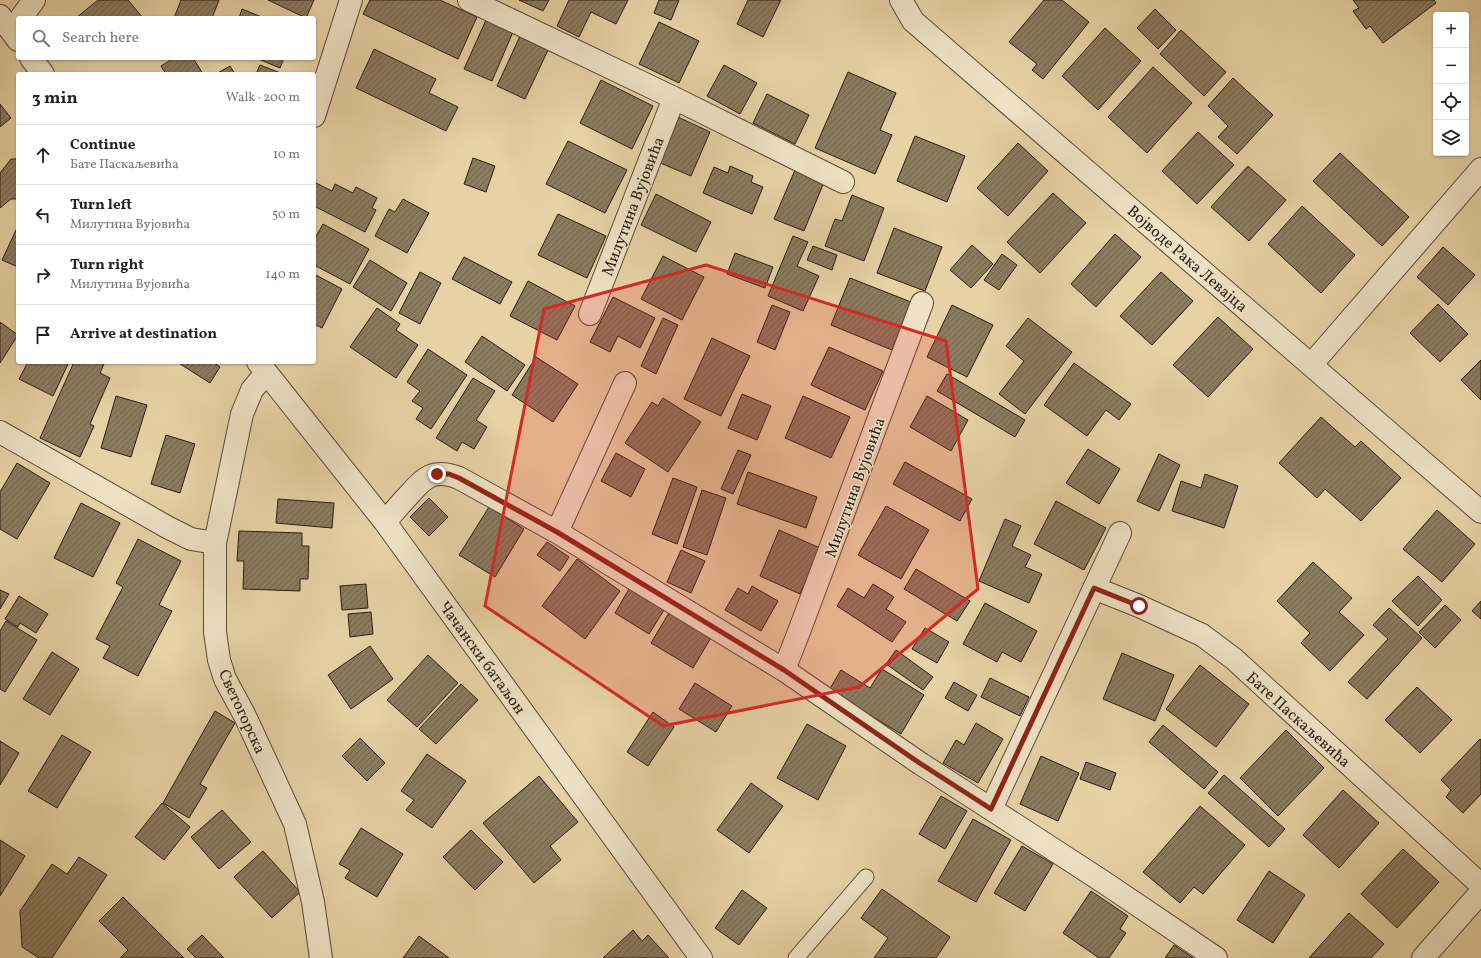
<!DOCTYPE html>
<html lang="en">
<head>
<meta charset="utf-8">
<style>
  :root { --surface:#fff; --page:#f6f6f6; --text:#202124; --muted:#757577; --line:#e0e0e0 }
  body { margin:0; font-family:Vollkorn,serif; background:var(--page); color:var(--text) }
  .controls { position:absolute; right:12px; top:12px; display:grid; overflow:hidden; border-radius:4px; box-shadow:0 1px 3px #0004 }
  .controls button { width:36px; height:36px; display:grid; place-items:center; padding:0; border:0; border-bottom:1px solid var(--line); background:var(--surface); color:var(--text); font:20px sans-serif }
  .stop { position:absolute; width:12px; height:12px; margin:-9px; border:3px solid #8f2418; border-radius:50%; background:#fff }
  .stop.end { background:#8f2418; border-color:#fff; box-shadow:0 1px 4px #0008 }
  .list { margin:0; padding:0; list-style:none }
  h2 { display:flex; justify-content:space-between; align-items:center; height:52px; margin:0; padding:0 16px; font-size:17px }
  h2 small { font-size:13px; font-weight:400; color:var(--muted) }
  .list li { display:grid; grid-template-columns:26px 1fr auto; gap:12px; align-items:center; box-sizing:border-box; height:60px; padding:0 16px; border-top:1px solid var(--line) }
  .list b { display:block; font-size:15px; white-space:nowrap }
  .list p { margin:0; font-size:13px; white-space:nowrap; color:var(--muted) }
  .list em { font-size:13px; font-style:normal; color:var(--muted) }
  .icon { flex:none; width:22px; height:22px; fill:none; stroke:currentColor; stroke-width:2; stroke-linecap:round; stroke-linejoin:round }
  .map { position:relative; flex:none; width:1481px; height:958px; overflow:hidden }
  .search { position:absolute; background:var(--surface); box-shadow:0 1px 3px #0004; left:16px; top:16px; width:300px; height:44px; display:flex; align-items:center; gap:10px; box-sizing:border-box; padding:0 14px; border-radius:4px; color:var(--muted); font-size:15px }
  .panel { position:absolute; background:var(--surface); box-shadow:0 1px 3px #0004; left:16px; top:72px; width:300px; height:292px; border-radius:4px }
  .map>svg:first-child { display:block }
  .building { fill:url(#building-hatch); stroke:#291d13 }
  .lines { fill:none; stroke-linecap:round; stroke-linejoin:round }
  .lane-casing { stroke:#584a38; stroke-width:17 }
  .street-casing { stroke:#584a38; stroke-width:24 }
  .lane { stroke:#efe2c4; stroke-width:15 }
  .street { stroke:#efe2c4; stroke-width:22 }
  .route { stroke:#8f2418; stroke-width:5 }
  .marked { fill:#d62828; fill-opacity:0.2; stroke:#d62828; stroke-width:3; stroke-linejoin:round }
  .labels { text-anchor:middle; stroke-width:3; stroke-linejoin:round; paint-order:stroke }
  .street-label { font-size:16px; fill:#291d13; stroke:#efe2c4 }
</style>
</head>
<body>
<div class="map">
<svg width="1481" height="958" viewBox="0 0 1481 958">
  <defs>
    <pattern id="building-hatch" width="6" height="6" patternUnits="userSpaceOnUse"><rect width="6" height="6" fill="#8b7b5f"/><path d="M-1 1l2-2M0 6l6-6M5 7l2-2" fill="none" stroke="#72644d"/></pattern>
  </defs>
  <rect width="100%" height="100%" fill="#e6d2a5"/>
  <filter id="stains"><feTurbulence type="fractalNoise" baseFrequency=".005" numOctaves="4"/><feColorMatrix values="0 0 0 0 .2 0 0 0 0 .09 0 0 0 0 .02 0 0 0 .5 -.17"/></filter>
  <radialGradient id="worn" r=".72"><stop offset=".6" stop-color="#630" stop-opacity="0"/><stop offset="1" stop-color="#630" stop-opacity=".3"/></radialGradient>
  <!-- building -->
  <path class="building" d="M98 0H128L143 18H76Z
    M181 0H219L212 18H174Z
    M268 0H314L306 18Z
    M370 0H440L477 17 458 59 363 14Z
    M519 0H549L543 11Z
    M569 0H628L616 24 591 12 579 37 557 26Z
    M659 0H679L671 20 654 13Z
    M748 0H781L763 37 737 24Z
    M1044 0H1062L1089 22 1043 79 1032 70 1037 64 1009 42Z
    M1353 0H1434L1436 3 1383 43 1370 26 1366 29 1353 11 1359 8Z
    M242 9 264 18H239Z
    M1155 9 1176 30 1158 49 1137 28Z
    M486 20 513 32 492 81 464 69Z
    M659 22 699 41 679 83 639 64Z
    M1105 28 1141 61 1098 110 1062 76Z
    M1181 30 1226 72 1204 96 1160 54Z
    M521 34 549 48 525 99 497 86Z
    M374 49 436 79 429 93 458 107 446 131 356 88Z
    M174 58H193L203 74H166L161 66Z
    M256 58H284L280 68Z
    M260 65 283 74H256Z
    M724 65 757 83 740 114 707 96Z
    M230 66 235 74H216Z
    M1153 67 1192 103 1147 153 1108 117Z
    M848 72 896 93 880 130 892 135 875 174 815 148Z
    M1233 78 1273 115 1237 154 1218 137 1228 126 1208 106Z
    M601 80 653 106 632 149 580 123Z
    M767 94 809 115 795 144 753 123Z
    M0 104 11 118 0 127Z
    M678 117 710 132 691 176 658 162Z
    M1198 132 1234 165 1197 204 1162 171Z
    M915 136 965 156 947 202 897 181Z
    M568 141 627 170 605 213 546 184Z
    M1018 143 1048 171 1008 216 977 188Z
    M1340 153 1409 217 1382 246 1313 181Z
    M18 156V199H11L0 208V173L11 159H16Z
    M473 158 495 166 486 192 464 184Z
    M730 166 753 176 751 182 763 187 752 214 703 193 714 167 728 173Z
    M1248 166 1286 200 1249 241 1211 207Z
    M795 170 824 182 804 231 774 219Z
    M316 183 332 191 335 184 353 193 356 187 377 198 372 208 376 210 365 232 314 206V188Z
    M1053 193 1086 223 1040 273 1007 242Z
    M656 194 711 222 696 252 641 225Z
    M852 195 884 208 864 261 825 246 835 219 842 221Z
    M403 199 429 213 407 253 375 236 389 209 395 212Z
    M1302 206 1355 255 1321 293 1268 244Z
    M558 214 606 236 587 278 538 255Z
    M323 224 369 249 350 284 314 265V240Z
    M17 228 18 229V267L2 260Z
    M894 228 942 247 925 291 877 273Z
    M1115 234 1141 257 1096 307 1071 284Z
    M793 236 808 242 797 266 819 276 803 311 768 296Z
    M972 245 993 264 971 288 950 270Z
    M813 246 837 255 832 270 807 260Z
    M1443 247 1475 275 1448 305 1417 277Z
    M735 253 773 267 765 288 727 274Z
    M1002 254 1017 265 999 290 984 280Z
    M663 256 704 277 682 320 641 299Z
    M464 257 512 282 500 304 452 279Z
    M370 260 407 283 391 311 353 287Z
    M420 272 441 283 420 324 399 313Z
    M1161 272 1193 301 1152 345 1120 316Z
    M314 274 342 289 322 328 314 324Z
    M850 278 911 302 892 350 831 325Z
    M528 281 575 306 557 340 510 316Z
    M613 297 655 318 640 348 618 336 610 352 590 342Z
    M1438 304 1468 334 1440 362 1410 333Z
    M772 305 790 312 775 350 757 342Z
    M952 305 993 325 967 377 927 357Z
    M377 308 400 324 396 330 418 345 396 378 350 347Z
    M1218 317 1253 349 1208 397 1173 365Z
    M663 318 678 325 656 374 641 366Z
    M1028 318 1072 352 1025 414 999 394 1024 361 1006 346Z
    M0 322 18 335 0 363Z
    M482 336 525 365 507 391 465 362Z
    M712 338 750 356 721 416 684 399Z
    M829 347 883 371 865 410 811 385Z
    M428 349 467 375 431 429 416 419 423 408 412 401 420 391 407 382Z
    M536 357 578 384 553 422 512 395Z
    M1481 360V400L1461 380Z
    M28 362H69L53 396 19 379Z
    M74 362H105L100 373 110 378 90 424 94 426 80 457 40 438Z
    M177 362H213L220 367 210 383Z
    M1074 363 1131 404 1119 420 1106 410 1087 436 1044 405Z
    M947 374 1025 420 1015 437 937 391Z
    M473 378 495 391 476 420 487 427 474 449 462 442 457 451 436 438Z
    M742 394 771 406 757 440 728 428Z
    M116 396 147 405 131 457 101 448Z
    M803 396 850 417 831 458 785 438Z
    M927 396 968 420 951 451 910 427Z
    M663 398 701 422 668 472 625 443 652 402 658 406Z
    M1321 417 1355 447 1361 441 1401 478 1361 521 1325 489 1317 498 1279 463Z
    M166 435 195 444 180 493 151 484Z
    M1088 449 1120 469 1099 504 1066 483Z
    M738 450 751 455 733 494 721 489Z
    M616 453 645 469 631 497 601 481Z
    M1159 454 1180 465 1159 511 1137 501Z
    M905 462 972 499 960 521 893 484Z
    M17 463 50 483 17 539 0 529V492Z
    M748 472 817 497 806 528 737 504Z
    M1205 474 1238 486 1224 528 1172 511 1181 481 1201 488Z
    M673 478 697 487 677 544 652 534Z
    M702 490 726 498 707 555 683 547Z
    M429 498 448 517 429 536 410 517Z
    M278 499 334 503 332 528 276 523Z
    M1056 501 1106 528 1084 570 1034 544Z
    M81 503 120 523 93 577 54 558Z
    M886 506 929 530 901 579 858 555Z
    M489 507 524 529 495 577 459 555Z
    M1437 510 1475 544 1442 582 1403 549Z
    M1005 519 1021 526 1012 546 1031 555 1025 567 1042 574 1029 603 979 581Z
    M779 530 820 548 800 594 760 576Z
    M239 531 302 533V546H309L308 579H300V591L243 589 244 561H237Z
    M138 539 181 561 159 605 172 611 138 676 103 658 110 646 96 639 123 587 116 583Z
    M547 542 569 557 560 571 537 555Z
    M681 550 705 561 691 593 667 582Z
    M577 559 620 591 585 639 542 606Z
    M1313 562 1352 598 1339 612 1364 635 1330 671 1301 643 1310 633 1277 601Z
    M916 569 970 601 957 621 904 589Z
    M1418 576 1442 600 1418 626 1392 601Z
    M366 584 368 608 342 610 340 586Z
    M873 584 894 597 886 609 906 622 892 642 837 606 848 588 864 598Z
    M752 586 778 601 761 631 725 610 738 588 748 594Z
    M629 589 664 610 649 634 615 613Z
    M0 590 9 594 0 609Z
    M19 596 48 614 36 633 20 623 18 627 5 619Z
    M1481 601V619L1472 611Z
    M985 603 1037 631 1021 662 1002 652 997 662 963 644Z
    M1445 605 1461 620 1435 648 1419 632Z
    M1389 608 1422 638 1367 699 1348 682 1388 639 1373 625Z
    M670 611 712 636 693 668 651 643Z
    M371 612 373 634 350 637 348 614Z
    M6 621 37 640 5 692 0 689V631Z
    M925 628 949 642 937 663 912 649Z
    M370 646 393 679 351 709 328 675Z
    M896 650 933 677 923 690 886 664Z
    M52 652 79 669 50 715 23 699Z
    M1122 653 1174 675 1155 721 1103 699Z
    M428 655 458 683 417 727 387 700Z
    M1200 665 1249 704 1216 747 1166 709Z
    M882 669 924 695 901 734 829 690 841 670 870 688Z
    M990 678 1029 697 1020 716 981 697Z
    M954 682 977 695 968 711 945 698Z
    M695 683 732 706 716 732 679 709Z
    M461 684 478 700 436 744 419 729Z
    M1417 687 1452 720 1420 753 1385 720Z
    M215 711 235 723 200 784 207 788 189 818 163 803Z
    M653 712 674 727 648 766 627 752Z
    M976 723 1003 739 978 783 943 763 956 740 964 745Z
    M807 724 846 746 818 800 777 778Z
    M1163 725 1218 772 1204 789 1149 742Z
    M1286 730 1324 768 1278 816 1240 778Z
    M62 735 91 752 57 808 28 791Z
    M360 738 385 763 367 781 342 756Z
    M1480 739 1481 740V794L1463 813 1446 797 1451 790 1441 780Z
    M0 741 19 753 0 785Z
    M427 754 466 781 432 828 406 810 414 800 401 791Z
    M1041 756 1079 773 1058 821 1020 804Z
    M1086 762 1116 773 1110 790 1080 779Z
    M1224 775 1285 829 1269 847 1208 793Z
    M539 776 578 822 550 846 561 860 534 883 483 823Z
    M751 783 783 806 749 853 717 830Z
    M1343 790 1379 823 1339 868 1303 835Z
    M941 796 967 811 945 849 919 834Z
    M162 803 190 827 164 860 135 837Z
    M1200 806 1245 845 1203 894 1194 887 1180 903 1143 872Z
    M222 810 251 842 219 869 191 837Z
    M973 819 1011 840 976 902 938 881Z
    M361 828 403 854 377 897 345 878 350 870 339 864Z
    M471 830 503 862 475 890 443 857Z
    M0 840 25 856 0 896Z
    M1022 846 1053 864 1025 911 994 893Z
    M1403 849 1439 882 1397 928 1361 894Z
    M263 851 300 892 272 918 234 877Z
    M79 857 107 875 52 958H39L22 947 20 911 52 864 67 874Z
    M1269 871 1305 895 1273 943 1237 920Z
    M882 889 950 937 936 958H874L888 938 861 918Z
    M742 890 767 908 739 945 715 928Z
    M1091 891 1128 916 1120 929 1126 933 1109 958H1099L1063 933Z
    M123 897 184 958H120L128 950 99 921Z
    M1349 913 1384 944 1371 958H1309Z
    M633 930 642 941 648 935 669 958H603Z
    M202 935 224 958H196L187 949Z
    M419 936 449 958H403Z
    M1174 945 1193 958H1165Z"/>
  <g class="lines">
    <!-- lane casing -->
    <g class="lane-casing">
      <path id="lane" d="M796 958 866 877"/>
    </g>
    <!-- street casing -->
    <g class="street-casing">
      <path id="street" d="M469 0 674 98 843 182
        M901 0 913 21 1481 512
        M0 16 18 40
        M21 18 34 0
        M31 58 43 74
        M314 116 351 0
        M590 314 674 98
        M258 362 385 522 701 958
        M1311 365 1481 169
        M266 373 252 390 242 414 215 543V632L219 660 225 679 245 716 295 824 313 902 321 958
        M0 432 167 527 191 539 215 543
        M385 522C393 513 400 504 408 496 424 477 434 468 459 478L557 532 784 670 921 764 991 809 1120 533
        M557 532 625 383
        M1094 588 1139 606 1202 635 1234 659 1481 885
        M784 670 800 629 922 303
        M991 809 1105 883 1216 958
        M1423 958 1481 892"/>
    </g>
    <!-- lane -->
    <use href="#lane" class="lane"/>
    <!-- street -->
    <use href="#street" class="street"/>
  </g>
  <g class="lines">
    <!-- route -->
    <path class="route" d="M437 474H449L459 478 557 532 784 670 921 764 991 809 1094 588 1139 606"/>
  </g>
  <!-- marked area -->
  <path class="marked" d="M706 265 946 341 978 589 859 687 663 726 485 606 544 309Z"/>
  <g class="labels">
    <!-- street labels -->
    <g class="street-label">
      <text transform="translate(632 206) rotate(-69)" y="6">Милутина Вујовића</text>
      <text transform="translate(1188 258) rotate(41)" y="6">Војводе Рака Левајца</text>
      <text transform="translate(854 487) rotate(-70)" y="6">Милутина Вујовића</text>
      <text transform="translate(483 657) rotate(54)" y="6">Чачански батаљон</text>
      <text transform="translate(243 711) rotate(65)" y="6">Светогорска</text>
      <text transform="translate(1299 719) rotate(42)" y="6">Бате Паскаљевића</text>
    </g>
  </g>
  <rect width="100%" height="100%" filter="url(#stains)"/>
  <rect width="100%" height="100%" fill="url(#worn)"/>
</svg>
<div class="controls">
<button>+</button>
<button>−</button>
<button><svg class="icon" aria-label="locate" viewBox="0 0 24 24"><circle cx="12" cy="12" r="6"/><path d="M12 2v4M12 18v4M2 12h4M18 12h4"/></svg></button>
<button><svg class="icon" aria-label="layers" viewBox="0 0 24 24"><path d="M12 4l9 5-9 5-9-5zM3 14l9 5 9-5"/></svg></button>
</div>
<div class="stop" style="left:1139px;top:606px"></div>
<div class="stop end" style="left:437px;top:474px"></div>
<div class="search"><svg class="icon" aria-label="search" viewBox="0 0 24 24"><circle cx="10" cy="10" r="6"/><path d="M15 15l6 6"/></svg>Search here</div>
<section class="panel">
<h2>3 min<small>Walk · 200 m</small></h2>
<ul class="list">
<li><svg class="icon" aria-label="ahead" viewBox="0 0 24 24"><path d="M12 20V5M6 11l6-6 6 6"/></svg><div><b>Continue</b><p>Бате Паскаљевића</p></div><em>10 m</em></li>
<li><svg class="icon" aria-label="left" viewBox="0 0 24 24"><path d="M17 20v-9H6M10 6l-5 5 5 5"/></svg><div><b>Turn left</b><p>Милутина Вујовића</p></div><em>50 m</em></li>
<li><svg class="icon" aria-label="right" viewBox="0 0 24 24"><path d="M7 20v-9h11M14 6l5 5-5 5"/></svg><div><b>Turn right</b><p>Милутина Вујовића</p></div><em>140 m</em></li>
<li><svg class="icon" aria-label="arrive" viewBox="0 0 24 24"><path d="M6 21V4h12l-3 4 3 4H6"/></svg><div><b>Arrive at destination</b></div></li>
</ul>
</section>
</div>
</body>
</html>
